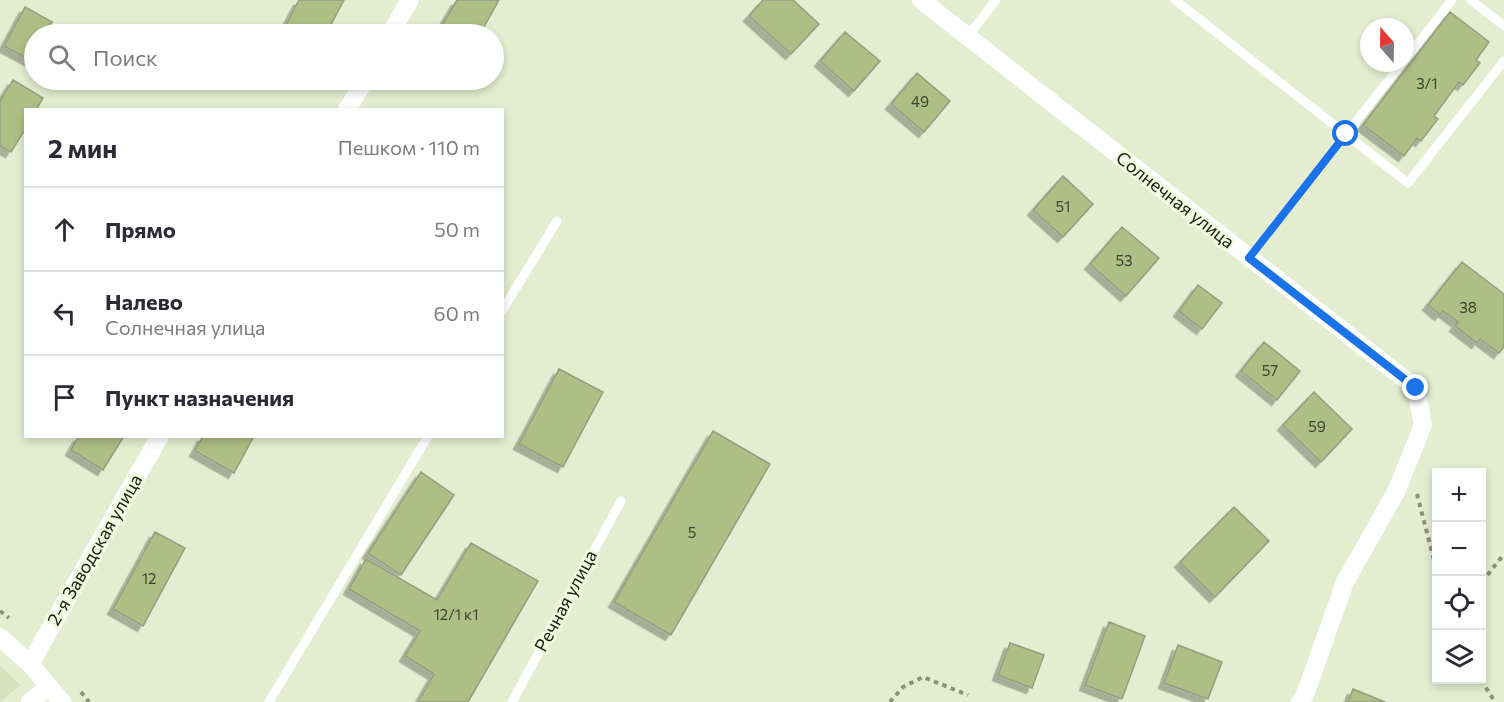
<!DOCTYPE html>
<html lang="ru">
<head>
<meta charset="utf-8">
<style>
  :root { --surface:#fff; --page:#f2f2f3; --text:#2b2b33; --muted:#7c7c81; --line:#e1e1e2 }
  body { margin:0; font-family:Commissioner,sans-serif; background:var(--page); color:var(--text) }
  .controls { position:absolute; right:18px; bottom:18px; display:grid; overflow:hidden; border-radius:0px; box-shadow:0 3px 9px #0003 }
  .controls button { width:54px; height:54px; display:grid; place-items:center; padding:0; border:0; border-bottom:2px solid var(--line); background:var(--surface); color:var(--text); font:30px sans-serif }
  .compass { position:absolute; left:1360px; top:18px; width:54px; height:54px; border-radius:50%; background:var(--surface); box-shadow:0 3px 9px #0003; rotate:340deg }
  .stop { position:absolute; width:18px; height:18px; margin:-14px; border:4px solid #1a73e8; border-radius:50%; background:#fff }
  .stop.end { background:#1a73e8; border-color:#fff; box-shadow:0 2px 6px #0008 }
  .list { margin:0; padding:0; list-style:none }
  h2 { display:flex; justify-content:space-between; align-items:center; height:78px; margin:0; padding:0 24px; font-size:26px }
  h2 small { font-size:20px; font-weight:400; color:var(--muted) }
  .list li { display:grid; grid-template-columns:39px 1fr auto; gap:18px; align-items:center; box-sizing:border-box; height:84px; padding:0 24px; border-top:2px solid var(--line) }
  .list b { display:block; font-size:22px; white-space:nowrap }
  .list p { margin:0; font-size:20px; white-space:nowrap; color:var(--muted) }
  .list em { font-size:20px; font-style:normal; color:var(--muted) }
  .icon { flex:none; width:33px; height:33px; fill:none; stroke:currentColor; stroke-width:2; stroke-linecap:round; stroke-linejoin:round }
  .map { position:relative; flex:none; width:1504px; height:702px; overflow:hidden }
  .search { position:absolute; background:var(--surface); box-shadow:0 3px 9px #0003; left:24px; top:24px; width:480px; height:66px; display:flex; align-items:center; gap:15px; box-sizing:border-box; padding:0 21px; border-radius:33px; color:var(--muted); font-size:22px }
  .panel { position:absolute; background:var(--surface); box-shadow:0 3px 9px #0003; left:24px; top:108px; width:480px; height:330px; border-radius:0px }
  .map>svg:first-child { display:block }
  .built { fill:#d7e2bd }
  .building { fill:#aebe84; stroke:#959d81; stroke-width:1.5; filter:url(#shadow) }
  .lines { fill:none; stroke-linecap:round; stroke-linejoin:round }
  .path { stroke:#8b917b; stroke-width:4; stroke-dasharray:4.5 4.5; stroke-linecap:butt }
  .service { stroke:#fff; stroke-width:9 }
  .minor { stroke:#fff; stroke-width:18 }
  .route { stroke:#1a73e8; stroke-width:8 }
  .labels { text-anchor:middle; stroke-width:6; stroke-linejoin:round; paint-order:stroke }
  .number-label { font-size:15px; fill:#3d432c }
  .street-label { font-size:18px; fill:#171a0f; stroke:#f1fadc }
</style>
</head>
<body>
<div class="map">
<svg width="1504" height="702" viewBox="0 0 1504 702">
  <defs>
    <filter id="shadow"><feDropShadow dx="-5.5" dy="5.5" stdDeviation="0" flood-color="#0004"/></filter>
  </defs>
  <rect width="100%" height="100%" fill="#e4edcf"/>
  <!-- built -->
  <path class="built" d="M0 666 21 685 0 702Z"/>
  <!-- building -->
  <path class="building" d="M299 0H344L326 34H281Z
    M457 0H499L480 34H443L438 32Z
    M763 0H793L819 24 791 54 749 16Z
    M25 7 52 22 45 34H34V53L30 60 4 46Z
    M1450 12 1489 42 1476 60 1480 63 1463 85 1459 82 1434 116 1438 119 1421 141 1417 138 1404 156 1363 125Z
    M845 32 880 61 854 91 820 61Z
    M917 73 950 101 924 132 891 104Z
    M13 80 43 98 36 110H26V128L11 152 0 146V101Z
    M1063 176 1093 204 1063 237 1033 210Z
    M1122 227 1159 258 1126 296 1090 264Z
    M1462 262 1504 294V347L1499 353 1480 339 1477 343 1455 326 1458 322 1443 311 1440 315 1428 305Z
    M1198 285 1222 303 1202 329 1179 311Z
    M1264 342 1300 371 1277 400 1241 371Z
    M559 369 603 392 563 467 519 444Z
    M1314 392 1352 429 1321 462 1283 425Z
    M713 431 770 464 671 635 614 602Z
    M79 436H124L103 470 71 450Z
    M203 436H254L234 473 195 451Z
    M421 472 454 495 401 575 368 553Z
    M1234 507 1269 541 1215 597 1180 562Z
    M155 532 185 548 143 626 113 609Z
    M471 543 538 581 468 702H418L434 674 405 656 420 631 349 589 366 559 437 600Z
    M1109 622 1145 636 1122 699 1085 685Z
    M1010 643 1044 655 1032 688 998 675Z
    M1178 645 1222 662 1208 699 1164 683Z
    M1353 689 1385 702H1348Z"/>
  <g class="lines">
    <!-- path -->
    <path class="path" d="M1417 494 1436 568
      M1482 582 1504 554
      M0 611 9 618
      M1481 680 1495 702
      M81 692 89 702
      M890 702 903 687 923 677 968 695"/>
    <!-- service -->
    <path class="service" d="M1175 0 1408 183 1504 61
      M1471 0 1504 26
      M968 36 996 0
      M1405 60 1452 0
      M1249 258 1402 63
      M502 311 557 221
      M269 702 428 436
      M512 702 621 501"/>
    <!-- minor -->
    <path class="minor" d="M921 0 1416 388 1423 425 1396 492 1345 582 1305 695 1300 702
      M390 34 410 0
      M347 110 365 80
      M0 637 30 664 62 702
      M30 664 160 436
      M30 702 49 687"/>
  </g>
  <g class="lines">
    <!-- route -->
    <path class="route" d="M1346 134 1249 258 1416 388"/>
  </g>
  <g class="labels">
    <!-- number labels -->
    <g class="number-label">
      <text x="1427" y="89">3/1</text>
      <text x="920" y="107">49</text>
      <text x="1063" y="212">51</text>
      <text x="1124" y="266">53</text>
      <text x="1468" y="313">38</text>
      <text x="1270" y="376">57</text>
      <text x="1317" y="432">59</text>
      <text x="692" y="538">5</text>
      <text x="149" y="584">12</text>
      <text x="456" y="620">12/1 к1</text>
    </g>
    <!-- street labels -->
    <g class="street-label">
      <text transform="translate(1175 200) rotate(38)" y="6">Солнечная улица</text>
      <text transform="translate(95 550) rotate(-60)" y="6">2-я Заводская улица</text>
      <text transform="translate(566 601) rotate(-62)" y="6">Речная улица</text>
    </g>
  </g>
</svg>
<div class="controls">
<button>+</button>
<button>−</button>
<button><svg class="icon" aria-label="locate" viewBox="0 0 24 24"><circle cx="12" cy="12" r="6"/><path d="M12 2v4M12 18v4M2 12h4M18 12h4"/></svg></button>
<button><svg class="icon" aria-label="layers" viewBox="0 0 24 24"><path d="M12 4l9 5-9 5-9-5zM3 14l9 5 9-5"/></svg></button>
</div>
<svg class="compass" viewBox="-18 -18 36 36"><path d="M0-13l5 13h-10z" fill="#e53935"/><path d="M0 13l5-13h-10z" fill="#7c7c81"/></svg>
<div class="stop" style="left:1346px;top:134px"></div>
<div class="stop end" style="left:1416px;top:388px"></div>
<div class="search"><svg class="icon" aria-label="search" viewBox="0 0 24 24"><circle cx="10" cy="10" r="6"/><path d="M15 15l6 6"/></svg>Поиск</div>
<section class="panel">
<h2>2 мин<small>Пешком · 110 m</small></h2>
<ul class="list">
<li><svg class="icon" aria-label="ahead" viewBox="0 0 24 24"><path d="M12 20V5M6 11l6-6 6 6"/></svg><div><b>Прямо</b></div><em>50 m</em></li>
<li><svg class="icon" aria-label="left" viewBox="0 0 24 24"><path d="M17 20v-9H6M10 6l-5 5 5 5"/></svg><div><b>Налево</b><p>Солнечная улица</p></div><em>60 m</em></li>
<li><svg class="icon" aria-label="arrive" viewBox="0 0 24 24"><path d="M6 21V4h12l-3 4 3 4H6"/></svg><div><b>Пункт назначения</b></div></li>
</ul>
</section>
</div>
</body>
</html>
